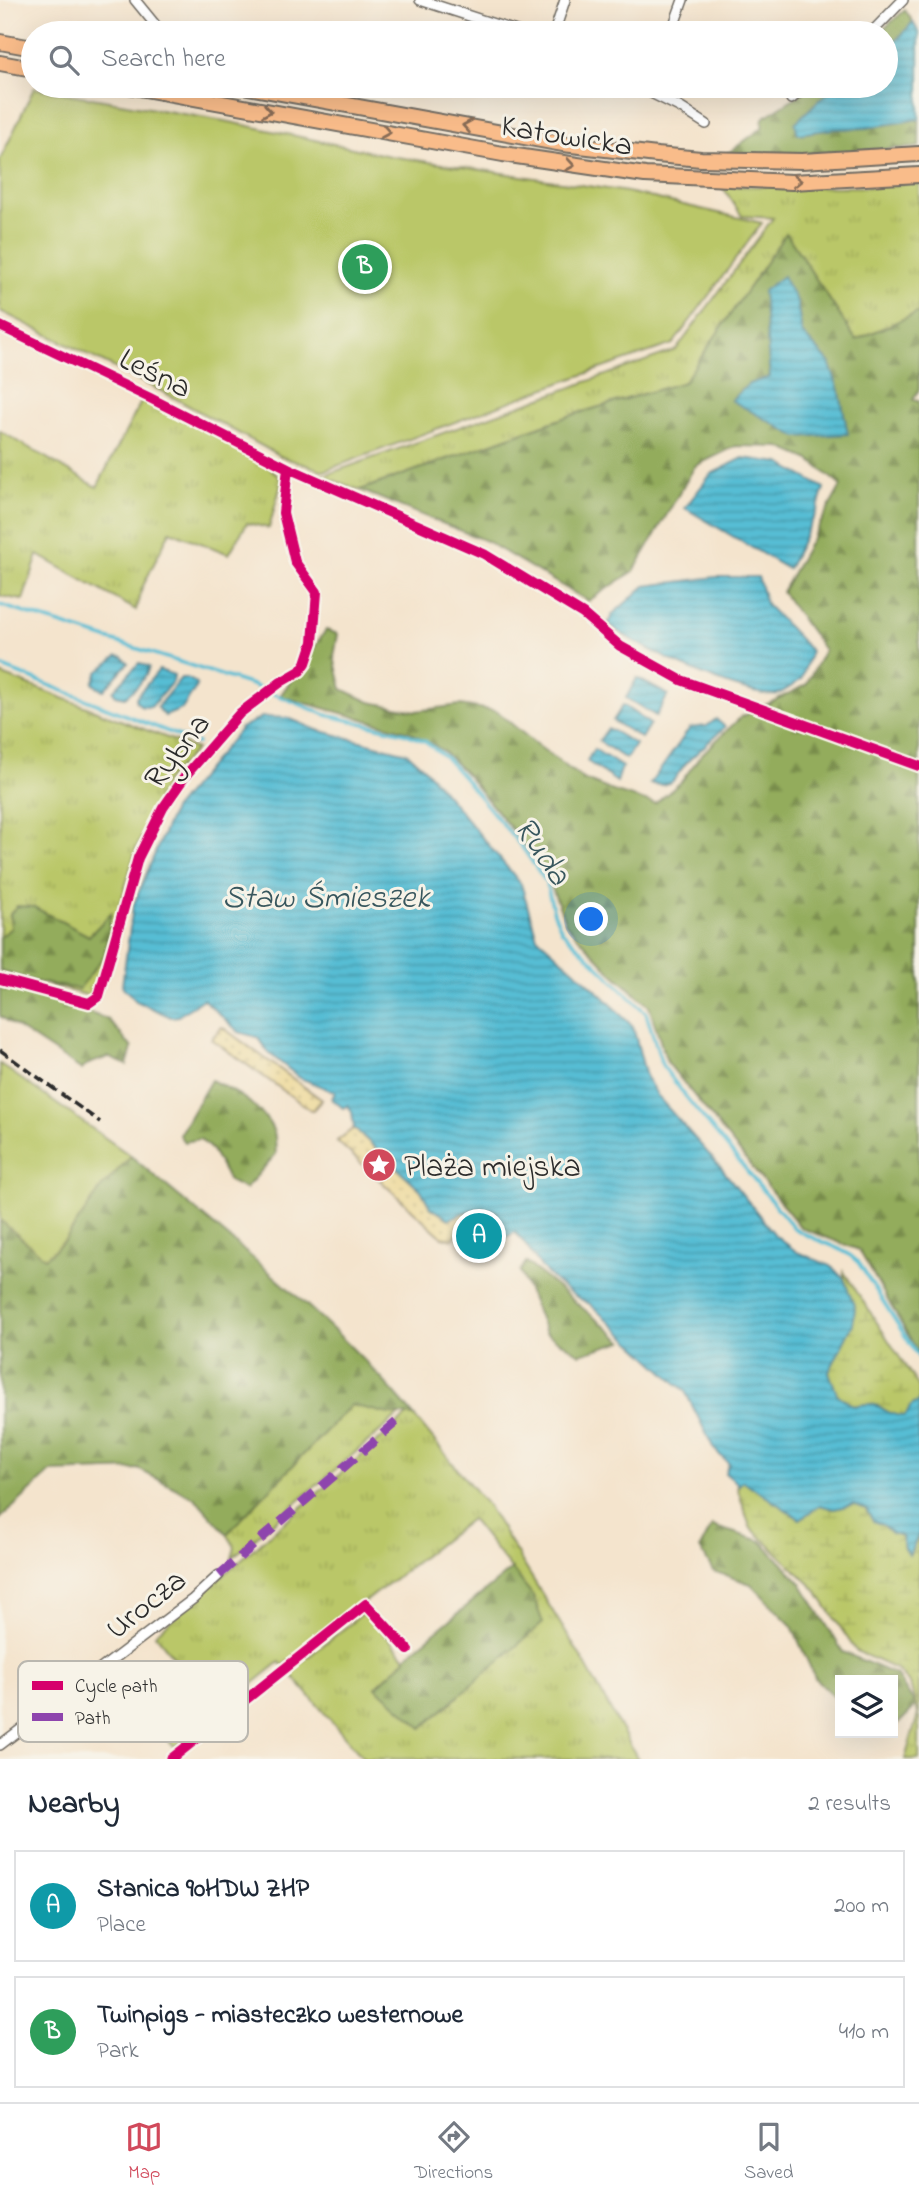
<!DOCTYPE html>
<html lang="en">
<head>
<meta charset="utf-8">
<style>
  :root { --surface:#fff; --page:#f2f2f3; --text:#1f2937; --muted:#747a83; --line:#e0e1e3; --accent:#d1495b }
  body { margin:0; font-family:"Indie Flower",sans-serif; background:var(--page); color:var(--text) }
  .controls { position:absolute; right:21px; bottom:21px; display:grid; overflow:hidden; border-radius:0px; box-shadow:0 7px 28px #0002 }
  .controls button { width:63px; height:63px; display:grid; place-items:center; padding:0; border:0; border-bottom:2px solid var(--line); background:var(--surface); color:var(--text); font:35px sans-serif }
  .you { position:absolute; left:592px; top:920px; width:24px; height:24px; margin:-18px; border:5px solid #fff; border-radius:50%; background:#1a73e8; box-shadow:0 0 0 10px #1a73e833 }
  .badge { display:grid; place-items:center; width:46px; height:46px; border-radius:50%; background:var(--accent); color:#fff; font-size:23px; font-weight:700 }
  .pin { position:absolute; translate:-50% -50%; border:4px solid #fff; box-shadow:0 2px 7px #0006 }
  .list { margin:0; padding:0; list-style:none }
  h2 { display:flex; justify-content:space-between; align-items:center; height:91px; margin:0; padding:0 28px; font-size:30px }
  h2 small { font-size:23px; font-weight:400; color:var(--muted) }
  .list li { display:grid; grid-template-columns:46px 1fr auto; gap:21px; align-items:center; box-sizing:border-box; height:112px; margin:0 14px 14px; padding:0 14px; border:2px solid var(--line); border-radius:0px }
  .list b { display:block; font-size:26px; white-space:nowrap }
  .list p { margin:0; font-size:23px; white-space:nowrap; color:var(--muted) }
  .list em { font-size:23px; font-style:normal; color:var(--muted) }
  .icon { flex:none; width:38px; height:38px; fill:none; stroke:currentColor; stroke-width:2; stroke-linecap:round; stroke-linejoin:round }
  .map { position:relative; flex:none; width:919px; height:1759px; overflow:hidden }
  .search { position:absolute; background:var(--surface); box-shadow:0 7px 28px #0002; left:21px; right:21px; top:21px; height:77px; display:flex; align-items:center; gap:18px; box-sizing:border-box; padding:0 24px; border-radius:38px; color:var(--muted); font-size:26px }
  .sheet { height:343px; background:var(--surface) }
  nav { display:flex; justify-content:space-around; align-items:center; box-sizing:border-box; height:98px; border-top:2px solid var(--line); background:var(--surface); font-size:19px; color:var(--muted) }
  nav a { display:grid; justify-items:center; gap:4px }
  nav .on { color:var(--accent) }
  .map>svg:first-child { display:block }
  .grass { fill:url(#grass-tufts); stroke:#72794a; stroke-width:2 }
  .forest { fill:url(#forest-firs); stroke:#5f6c44; stroke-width:2; fill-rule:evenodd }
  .wetland { fill:url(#wetland-marsh); stroke:#72794a; stroke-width:2 }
  .sand { fill:url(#sand-dots); stroke:#8c8264; stroke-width:2 }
  .park { fill:#bac768; stroke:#72794a; stroke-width:2 }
  .water { fill:url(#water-rules); stroke:#417480; stroke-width:2 }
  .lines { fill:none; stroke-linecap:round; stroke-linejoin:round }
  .stream { stroke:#57bdd4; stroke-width:3.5 }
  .street-casing { stroke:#716c64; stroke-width:12 }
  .primary-casing { stroke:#716c64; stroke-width:18 }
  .street { stroke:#fff; stroke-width:9 }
  .primary { stroke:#f9bc8a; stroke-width:14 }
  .rail { stroke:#2b2b2b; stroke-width:3.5; stroke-dasharray:10 5; stroke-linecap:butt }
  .quiet { stroke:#8e44ad; stroke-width:9; stroke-dasharray:18 9; stroke-linecap:butt }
  .cycleway-casing { stroke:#f7f3e8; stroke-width:15 }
  .cycleway { stroke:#d6006c; stroke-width:10 }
  .oneway { stroke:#886c56 }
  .labels { text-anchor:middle; stroke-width:6; stroke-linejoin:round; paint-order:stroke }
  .street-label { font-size:32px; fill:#2b2b2b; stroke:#f7f3e8 }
  .poi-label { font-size:32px; fill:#2b2b2b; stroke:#f7f3e8; text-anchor:start }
  .water-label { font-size:33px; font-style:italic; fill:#38575e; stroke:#f7f3e8 }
  .key { fill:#f7f3e8; stroke:#bab7af; stroke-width:2 }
  .key-label { font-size:19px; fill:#2b2b2b }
</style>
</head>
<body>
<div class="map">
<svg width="919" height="1759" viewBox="0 0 919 1759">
  <defs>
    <pattern id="grass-tufts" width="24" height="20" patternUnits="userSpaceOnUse" patternTransform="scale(1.75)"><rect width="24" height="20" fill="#bac768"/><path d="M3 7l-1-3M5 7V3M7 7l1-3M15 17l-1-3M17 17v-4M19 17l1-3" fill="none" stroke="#a0ab5a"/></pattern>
    <pattern id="forest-firs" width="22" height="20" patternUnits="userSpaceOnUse" patternTransform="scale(1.75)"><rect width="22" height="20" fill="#93ac5c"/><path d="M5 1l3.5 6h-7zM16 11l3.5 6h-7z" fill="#788c4c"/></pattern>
    <pattern id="wetland-marsh" width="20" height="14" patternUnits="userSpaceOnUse" patternTransform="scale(1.75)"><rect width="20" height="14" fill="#bac768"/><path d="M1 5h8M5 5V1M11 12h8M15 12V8" fill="none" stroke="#a0ab5a"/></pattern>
    <pattern id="sand-dots" width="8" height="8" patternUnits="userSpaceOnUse" patternTransform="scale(1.75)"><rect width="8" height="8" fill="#eeda9e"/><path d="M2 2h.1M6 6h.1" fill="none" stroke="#cb8" stroke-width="1.8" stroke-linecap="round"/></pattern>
    <pattern id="water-rules" width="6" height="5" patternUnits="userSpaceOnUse" patternTransform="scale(1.75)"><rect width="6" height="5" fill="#57bdd4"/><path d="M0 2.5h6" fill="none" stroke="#489aac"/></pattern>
  </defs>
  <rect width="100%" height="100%" fill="#f7f3e8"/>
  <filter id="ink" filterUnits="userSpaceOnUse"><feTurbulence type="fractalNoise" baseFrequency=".0143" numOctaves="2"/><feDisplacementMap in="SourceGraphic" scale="14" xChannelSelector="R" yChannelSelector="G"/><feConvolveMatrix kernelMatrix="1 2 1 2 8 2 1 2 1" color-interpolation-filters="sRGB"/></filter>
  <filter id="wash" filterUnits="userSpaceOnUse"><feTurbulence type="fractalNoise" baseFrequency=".00686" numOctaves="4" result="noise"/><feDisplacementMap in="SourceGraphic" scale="28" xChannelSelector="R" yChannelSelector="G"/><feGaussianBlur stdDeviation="1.57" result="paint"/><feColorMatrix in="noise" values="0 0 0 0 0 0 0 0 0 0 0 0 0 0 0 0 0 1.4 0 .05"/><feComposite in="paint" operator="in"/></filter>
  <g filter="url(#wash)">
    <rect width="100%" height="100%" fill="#f4e4cd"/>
    <!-- grass -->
    <path class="grass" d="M919 182V312L856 340 786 234 684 382 569 416 360 490 322 476 676 350 773 218 742 216 722 186 869 187Z
      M142 400C176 417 263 451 282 481L269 528 247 523 229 554 170 531 142 588 136 610 38 555 23 600 0 596V431L97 487Z
      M0 674 196 749 166 781 136 849 98 985 90 996 0 972Z
      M351 1405 399 1415 232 1558 235 1547 227 1534Z
      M408 1415 414 1416 487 1505 581 1657 638 1759H364L289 1672 366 1611 406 1659 376 1687 533 1596 471 1519 283 1666 280 1662 174 1747 135 1701 180 1665 155 1634Z"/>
    <!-- forest -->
    <path class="forest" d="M905 10 913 22 886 52V33H879Z
      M813 86H839L820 99 796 123 798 134 834 129 866 128 919 119V147L817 153 727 154 762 128 763 118Z
      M786 233 856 340 919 312V389L913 400 919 401V1354L859 1250 801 1228 667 1062 649 1006 608 969 566 924 545 870 468 776 443 751 410 732 280 696 326 630 338 634 334 657 342 689 370 702 416 711 460 705 496 711 537 745 583 779 613 791 655 804 681 782 701 755 741 717 806 685 824 650 782 592 841 486 810 460 780 447 736 446 695 466 634 571 588 601 486 541 360 490 569 416 684 382ZM797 302 802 333 829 362 731 400 749 384 770 378 768 344Z
      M17 906 34 907 89 936 111 913 105 955 79 989 36 982 0 970V937L11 928 10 914Z
      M0 987 61 1002 109 1020 132 1048 127 1065 108 1057 86 1065 82 1070 0 1016Z
      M211 1080C234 1091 263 1106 274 1132 276 1138 275 1147 276 1154L245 1189 229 1181 212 1150 200 1139 184 1142 179 1135Z
      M131 1156C227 1238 334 1318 414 1416L389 1414 351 1405 227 1534 195 1498 138 1469 51 1472 0 1519V1220L45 1258 64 1241 102 1187Z
      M526 1262 623 1341 580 1354 546 1333 520 1271Z
      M712 1526 761 1541 801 1583 843 1652 896 1675 916 1706 893 1729V1680H840V1703L815 1678 792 1626 751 1584 713 1571 700 1548Z
      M512 1569 533 1596 543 1623 422 1728 376 1687 406 1659 405 1657Z"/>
    <!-- wetland -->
    <path class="wetland" d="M844 1272 919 1387V1409L893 1424 828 1398 820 1373 845 1319Z
      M743 1481 800 1519 820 1505 834 1509 854 1504 866 1509 873 1521 883 1525 891 1533 902 1535 904 1549 910 1554 919 1534V1759H905L918 1714 910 1684 896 1669 856 1651 815 1589 750 1527 737 1487Z"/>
    <!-- sand -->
    <path class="sand" d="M222 1027 322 1100 312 1111 211 1039Z
      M354 1128 421 1190 430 1207 449 1219 468 1210 463 1226 453 1239 442 1237 337 1141Z"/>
    <!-- park -->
    <path class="park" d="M34 88 230 122 390 156 627 192 762 223 673 344 562 382 324 471 282 457 167 394 0 311V160Z
      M0 1064 131 1156 102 1187 64 1241 45 1258 0 1220Z"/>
    <!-- water -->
    <path class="water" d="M913 22 919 33V119L866 128 834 129 798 134 795 123 820 99 839 86H886V52Z
      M783 276 797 302 802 333 829 362 840 393 848 434 797 437 731 400 749 384 770 377 763 291Z
      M743 458 780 463 824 488 817 511 788 569 685 508 711 474Z
      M716 577H758L766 604 811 651 801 680C794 684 785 692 777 694 750 701 628 644 608 623L613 614 645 586Z
      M117 656 123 657 128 663 104 690 98 688 93 683 98 672Z
      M139 663 149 667C145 680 135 689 125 697L116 695 113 691Z
      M159 670 174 675 173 681 151 707H142L136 701V697Z
      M181 678H187L196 683 197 686 182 709 165 716 157 707Z
      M637 678 668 695 656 716 626 698Z
      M623 705 650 724 641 738 613 721Z
      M262 717 288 718 317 730 407 753 425 769 521 884 537 937 604 997 633 1027 646 1077 659 1098 722 1169 775 1235 797 1252 831 1266 844 1279 855 1308 853 1324 829 1372 837 1394 853 1406C885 1398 878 1415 905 1416L911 1406 919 1401V1534L909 1555 904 1549 902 1536 891 1533 883 1525 873 1521 866 1509 854 1504 834 1509 820 1505 800 1519 743 1481 739 1485 725 1473 729 1464 714 1449 685 1391 590 1304C572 1296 550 1279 538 1263 530 1252 525 1242 515 1232L503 1239 497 1230 501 1227 496 1221 497 1212C482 1202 464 1213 449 1219L430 1207 421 1190 354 1128 352 1112 348 1105 343 1108 332 1099 335 1092 300 1078 270 1054 257 1037 239 1032 203 999 178 1016 171 1017 136 1001 122 986 133 906 173 810 241 728Z
      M716 719 725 727 687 762 672 782 662 785 650 784 690 728 707 726Z
      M608 728 635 744 626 759 599 741Z
      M594 749 622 767 617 782 587 761Z"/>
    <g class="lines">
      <!-- stream -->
      <path class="stream" d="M0 605 252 685 326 715 404 733 425 741 445 757 464 778 524 850 546 882 554 913 562 931 646 1013 662 1065 686 1097 794 1228C816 1243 838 1243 858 1262L919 1358
        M0 666 197 743"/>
    </g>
  </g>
  <g filter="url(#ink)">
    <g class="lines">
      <!-- street casing -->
      <g class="street-casing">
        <path id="street" d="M135 0 162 33
          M420 0 522 33
          M554 33 565 0
          M671 33 683 0
          M871 33 903 0
          M637 86 681 108 706 124
          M791 99 807 86
          M0 326 150 398 288 468 283 513 295 562 317 592 313 642 306 663 300 671 281 682 240 713 186 775 163 808 138 858 99 996 89 1003 0 979
          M0 1745 193 1599 219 1575
          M171 1759 366 1604 408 1650"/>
      </g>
      <!-- primary casing -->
      <g class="primary-casing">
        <path id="primary" d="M0 42 33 48
          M0 63 33 69
          M128 86 503 154 645 175 792 182 919 175
          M242 86 563 144 657 155 701 159 802 161 919 154"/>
      </g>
      <!-- street -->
      <use href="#street" class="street"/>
      <!-- primary -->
      <use href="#primary" class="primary"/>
      <!-- rail -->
      <path class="rail" d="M0 1050 100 1122"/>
      <!-- quiet -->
      <path class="quiet" d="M219 1575 401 1418"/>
      <!-- cycleway casing -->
      <g class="cycleway-casing">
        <path id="cycleway" d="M0 326 150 398 288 468 484 554 583 614 620 646 681 680 919 766
          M0 979 89 1003 99 996 138 858 163 808 186 775 240 713 281 682 300 671 306 663 313 642 317 592 295 562 283 513 288 468
          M171 1759 366 1604 408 1650"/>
      </g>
      <!-- cycleway -->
      <use href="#cycleway" class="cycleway"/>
    </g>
    <!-- one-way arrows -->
    <defs><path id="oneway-chevron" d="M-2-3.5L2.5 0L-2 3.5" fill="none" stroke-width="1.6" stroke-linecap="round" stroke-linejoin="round" transform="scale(1.75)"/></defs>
    <g class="oneway">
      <use href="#oneway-chevron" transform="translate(267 111) rotate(10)"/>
      <use href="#oneway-chevron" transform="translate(467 126) rotate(-170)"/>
      <use href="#oneway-chevron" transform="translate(386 132) rotate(10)"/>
      <use href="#oneway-chevron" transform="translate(570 165) rotate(9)"/>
      <use href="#oneway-chevron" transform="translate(797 181)"/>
    </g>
  </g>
  <!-- icons -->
  <defs>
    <g id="sight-disc" transform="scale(1.75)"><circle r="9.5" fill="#d1495b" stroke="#f7f3e8"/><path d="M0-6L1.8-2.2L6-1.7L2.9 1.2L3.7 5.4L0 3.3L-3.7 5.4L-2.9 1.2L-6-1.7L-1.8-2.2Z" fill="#fff"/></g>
  </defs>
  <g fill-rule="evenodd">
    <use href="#sight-disc" x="379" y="1165"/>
  </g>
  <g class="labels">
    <!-- street labels -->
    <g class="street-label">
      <text transform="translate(567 134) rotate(9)" y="11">Katowicka</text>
      <text transform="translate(156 372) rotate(26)" y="11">Leśna</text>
      <text transform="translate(176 750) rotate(-52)" y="11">Rybna</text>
      <text transform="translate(145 1603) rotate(-38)" y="11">Urocza</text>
    </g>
    <!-- poi labels -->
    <g class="poi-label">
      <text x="404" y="1176">Plaża miejska</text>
    </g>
    <!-- water labels -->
    <g class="water-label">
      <text transform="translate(544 850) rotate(56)" y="12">Ruda</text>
      <text x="326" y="907">Staw Śmieszek</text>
    </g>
  </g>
  <!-- legend -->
  <rect x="18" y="1661" width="230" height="81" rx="10" class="key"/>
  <rect x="32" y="1681" width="31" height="9" fill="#d6006c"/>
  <rect x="32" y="1713" width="31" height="8" fill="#8e44ad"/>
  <g class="key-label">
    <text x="75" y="1692">Cycle path</text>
    <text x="75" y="1724">Path</text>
  </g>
</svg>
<div class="controls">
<button><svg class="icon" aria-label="layers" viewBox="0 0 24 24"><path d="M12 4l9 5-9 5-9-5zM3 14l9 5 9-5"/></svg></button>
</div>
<div class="you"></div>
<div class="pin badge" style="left:479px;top:1236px;background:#0f9aa8">A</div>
<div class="pin badge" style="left:365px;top:267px;background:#2e9e5b">B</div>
<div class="search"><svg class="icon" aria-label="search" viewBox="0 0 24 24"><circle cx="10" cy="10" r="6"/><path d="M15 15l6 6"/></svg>Search here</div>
</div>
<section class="sheet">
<h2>Nearby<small>2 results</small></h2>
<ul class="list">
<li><span class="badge" style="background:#0f9aa8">A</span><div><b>Stanica 90HDW ZHP</b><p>Place</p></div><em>200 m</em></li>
<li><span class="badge" style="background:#2e9e5b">B</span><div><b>Twinpigs - miasteczko westernowe</b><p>Park</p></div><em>410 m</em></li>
</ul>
</section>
<nav>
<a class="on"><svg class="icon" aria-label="map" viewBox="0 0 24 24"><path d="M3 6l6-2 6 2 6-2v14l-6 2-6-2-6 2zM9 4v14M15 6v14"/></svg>Map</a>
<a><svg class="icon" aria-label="directions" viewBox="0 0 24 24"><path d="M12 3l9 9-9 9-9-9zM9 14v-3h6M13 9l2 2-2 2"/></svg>Directions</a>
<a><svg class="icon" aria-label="saved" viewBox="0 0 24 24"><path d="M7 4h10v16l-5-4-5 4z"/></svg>Saved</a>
</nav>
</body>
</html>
